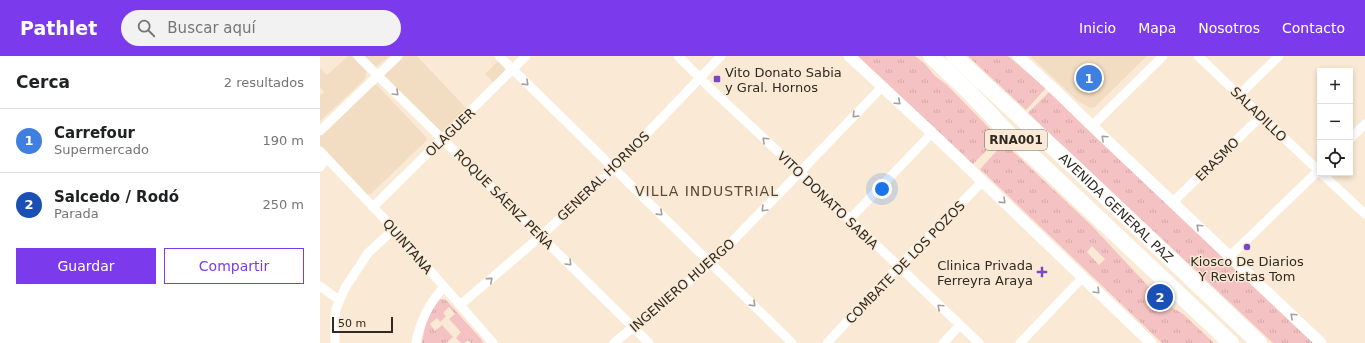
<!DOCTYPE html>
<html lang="es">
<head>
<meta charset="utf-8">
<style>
  :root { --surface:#fff; --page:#f2f2f2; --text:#202124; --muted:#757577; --line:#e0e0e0; --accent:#7c3aed }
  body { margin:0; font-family:"DejaVu Sans",sans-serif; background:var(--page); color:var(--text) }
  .controls { position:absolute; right:12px; top:12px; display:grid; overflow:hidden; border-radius:0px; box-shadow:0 2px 6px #0003 }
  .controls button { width:36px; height:36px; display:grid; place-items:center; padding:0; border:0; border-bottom:1px solid var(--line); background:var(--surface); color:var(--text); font:20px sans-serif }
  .scale { position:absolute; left:12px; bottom:10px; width:61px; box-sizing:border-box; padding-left:4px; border:2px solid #302a22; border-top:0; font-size:11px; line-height:14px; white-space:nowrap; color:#302a22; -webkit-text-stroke:3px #faead5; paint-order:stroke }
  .you { position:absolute; left:562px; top:133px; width:14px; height:14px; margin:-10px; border:3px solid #fff; border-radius:50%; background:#1a73e8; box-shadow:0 0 0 6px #1a73e833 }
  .badge { display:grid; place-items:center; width:26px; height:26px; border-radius:50%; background:var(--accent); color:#fff; font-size:13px; font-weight:700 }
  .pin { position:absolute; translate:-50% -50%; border:2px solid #fff; box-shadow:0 1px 4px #0006 }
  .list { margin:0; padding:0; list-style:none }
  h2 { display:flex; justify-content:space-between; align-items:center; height:52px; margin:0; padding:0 16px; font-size:17px }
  h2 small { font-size:13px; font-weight:400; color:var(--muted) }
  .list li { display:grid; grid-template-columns:26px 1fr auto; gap:12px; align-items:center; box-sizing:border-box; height:64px; padding:0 16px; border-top:1px solid var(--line) }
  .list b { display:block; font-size:15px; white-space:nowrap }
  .list p { margin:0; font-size:13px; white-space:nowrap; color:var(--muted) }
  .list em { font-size:13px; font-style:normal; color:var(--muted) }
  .actions { display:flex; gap:8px; padding:12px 16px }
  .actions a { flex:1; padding:9px 0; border:1px solid var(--accent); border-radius:0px; text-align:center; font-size:14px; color:var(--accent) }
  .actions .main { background:var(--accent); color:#fff }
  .icon { flex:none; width:22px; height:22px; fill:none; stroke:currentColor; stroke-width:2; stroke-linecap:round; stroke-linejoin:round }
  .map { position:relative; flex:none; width:1045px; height:287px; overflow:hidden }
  header { display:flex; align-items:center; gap:24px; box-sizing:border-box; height:56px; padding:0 20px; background:var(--accent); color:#fff }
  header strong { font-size:19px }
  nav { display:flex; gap:22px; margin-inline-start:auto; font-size:14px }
  .search { width:280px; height:36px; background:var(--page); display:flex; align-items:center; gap:10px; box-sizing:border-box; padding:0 14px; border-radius:22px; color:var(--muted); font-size:15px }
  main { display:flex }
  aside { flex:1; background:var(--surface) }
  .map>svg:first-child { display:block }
  .built { fill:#f3ddc2 }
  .grass { fill:url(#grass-tufts); fill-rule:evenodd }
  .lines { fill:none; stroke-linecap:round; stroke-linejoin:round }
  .minor { stroke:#fff; stroke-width:9 }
  .tertiary { stroke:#fff; stroke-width:11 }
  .motorway { stroke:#fff; stroke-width:16 }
  .oneway { stroke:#a29f9c }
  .poi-dot { fill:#7849c2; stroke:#faead5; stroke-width:1.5 }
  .labels { text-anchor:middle; stroke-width:3; stroke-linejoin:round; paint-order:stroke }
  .shield { fill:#faead5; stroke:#6d6458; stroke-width:1 }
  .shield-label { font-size:12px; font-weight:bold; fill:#302a22 }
  .poi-label { font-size:13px; fill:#302a22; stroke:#faead5; text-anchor:start }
  .street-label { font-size:13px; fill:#302a22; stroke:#faead5 }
  .neighbourhood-label { font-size:14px; letter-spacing:1px; fill:#594b3a; stroke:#faead5 }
</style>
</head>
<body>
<header>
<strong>Pathlet</strong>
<div class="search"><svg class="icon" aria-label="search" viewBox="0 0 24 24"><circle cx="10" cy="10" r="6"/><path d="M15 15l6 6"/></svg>Buscar aquí</div>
<nav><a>Inicio</a><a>Mapa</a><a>Nosotros</a><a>Contacto</a></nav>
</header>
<main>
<aside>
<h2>Cerca<small>2 resultados</small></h2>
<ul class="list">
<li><span class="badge" style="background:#3f7fe0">1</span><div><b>Carrefour</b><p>Supermercado</p></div><em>190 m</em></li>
<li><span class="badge" style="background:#1a4fb4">2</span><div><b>Salcedo / Rodó</b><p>Parada</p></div><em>250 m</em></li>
</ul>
<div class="actions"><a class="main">Guardar</a><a>Compartir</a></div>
</aside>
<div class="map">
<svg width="1045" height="287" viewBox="0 0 1045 287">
  <defs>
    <pattern id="grass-tufts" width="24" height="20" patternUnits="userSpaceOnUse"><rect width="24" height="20" fill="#f4c2c2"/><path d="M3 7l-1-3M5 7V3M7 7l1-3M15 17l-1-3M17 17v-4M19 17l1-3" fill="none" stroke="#d2a7a6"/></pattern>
  </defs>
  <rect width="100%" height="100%" fill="#faead5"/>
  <!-- built -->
  <path class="built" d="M28 0H32L46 15V19L44 24 0 65V39L4 36 0 31V12L7 19Z
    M43 0H69L56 11Z
    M82 0H97L148 54 122 77 64 22 63 17Z
    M710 0H827L775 51 770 52 758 45Z
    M178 5 184 11 185 16 175 28 165 18Z
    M54 29H57L107 82 106 85 51 138 48 139 45 138 0 90V77Z"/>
  <!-- grass -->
  <path class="grass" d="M538 0H595L605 8 615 20 627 29 679 82 653 108Z
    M648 0H688L726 32 706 54Z
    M729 36 993 287H953L708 57Z
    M684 87 772 170 843 246 863 258 894 287H842L660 113ZM772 190 785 203 779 209 767 196Z
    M121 243 126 244 161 283 163 287H151L148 284 144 287H141L136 282 141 276 129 263 135 258 129 251 123 257 126 260 120 266 117 262 110 268 115 275 122 269 133 281 126 287H102C104 275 109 248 121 243Z"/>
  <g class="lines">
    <!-- minor -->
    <path class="minor" d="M38 0 329 287
      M179 0 472 287
      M358 0 390 32 480 116 659 287
      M878 0 1000 116
      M919 39 959 0
      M772 70 843 0
      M0 75 78 0
      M1030 83 1045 68
      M0 95 74 173 173 287
      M0 111 6 102
      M1001 117 1045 158
      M853 146 941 60
      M53 151 206 0
      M529 164 612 77
      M910 200 1000 113
      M0 230 19 244
      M140 249 221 180 294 112 401 0
      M15 287V261L16 253 25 232 48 197 74 173
      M96 287C100 265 109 247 124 231
      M294 287 391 207 480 116 562 31
      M507 287 578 211 663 125
      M623 287 640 269
      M700 287 763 221"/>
    <!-- tertiary -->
    <path class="tertiary" d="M529 0 612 77 831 287
      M698 0 734 33 772 70 1001 287"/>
    <!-- motorway -->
    <g class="motorway">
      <path d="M611 0 650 37 687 76 911 287"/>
      <path id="s1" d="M634 0 754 111 939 287"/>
    </g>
  </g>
  <!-- one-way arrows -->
  <defs><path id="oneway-chevron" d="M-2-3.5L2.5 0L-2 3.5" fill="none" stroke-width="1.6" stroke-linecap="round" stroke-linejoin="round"/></defs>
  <g class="oneway">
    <use href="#oneway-chevron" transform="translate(206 27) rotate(44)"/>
    <use href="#oneway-chevron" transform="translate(76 37) rotate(45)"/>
    <use href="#oneway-chevron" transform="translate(578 46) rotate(42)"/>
    <use href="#oneway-chevron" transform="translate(535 59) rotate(134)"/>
    <use href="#oneway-chevron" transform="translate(784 82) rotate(-137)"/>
    <use href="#oneway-chevron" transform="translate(445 84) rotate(-137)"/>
    <use href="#oneway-chevron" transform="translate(683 145) rotate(44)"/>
    <use href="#oneway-chevron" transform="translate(444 153) rotate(135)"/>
    <use href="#oneway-chevron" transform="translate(340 157) rotate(44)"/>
    <use href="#oneway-chevron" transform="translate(879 171) rotate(-137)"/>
    <use href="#oneway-chevron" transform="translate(249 207) rotate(45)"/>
    <use href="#oneway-chevron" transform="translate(170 224) rotate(-41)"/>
    <use href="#oneway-chevron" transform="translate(777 235) rotate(45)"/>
    <use href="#oneway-chevron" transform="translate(433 248) rotate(44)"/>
    <use href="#oneway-chevron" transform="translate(620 251) rotate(-137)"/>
    <use href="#oneway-chevron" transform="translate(973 260) rotate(-137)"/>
  </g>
  <!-- markers -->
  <g class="poi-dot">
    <rect x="393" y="19" width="8" height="8" rx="2"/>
    <circle cx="927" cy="191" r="4"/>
    <path d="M720 210h4v4h4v4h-4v4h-4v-4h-4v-4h4z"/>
  </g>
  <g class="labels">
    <!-- shield labels -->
    <rect class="shield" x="665" y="74" width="62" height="20" rx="3"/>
    <g class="shield-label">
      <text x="696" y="88">RNA001</text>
    </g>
    <!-- poi labels -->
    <g class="poi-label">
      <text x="405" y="21">Vito Donato Sabia<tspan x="405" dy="15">y Gral. Hornos</tspan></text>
      <text x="927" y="210" text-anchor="middle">Kiosco De Diarios<tspan x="927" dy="15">Y Revistas Tom</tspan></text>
      <text x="713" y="214" text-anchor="end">Clinica Privada<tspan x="713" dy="15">Ferreyra Araya</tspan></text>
    </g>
    <!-- street labels -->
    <g class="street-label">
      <text transform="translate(939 58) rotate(44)" y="5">SALADILLO</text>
      <text transform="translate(130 76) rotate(-44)" y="5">OLAGUER</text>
      <text transform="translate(897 103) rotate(-45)" y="5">ERASMO</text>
      <text transform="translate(283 120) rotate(-44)" y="5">GENERAL HORNOS</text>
      <text transform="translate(184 143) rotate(45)" y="5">ROQUE SÁENZ PEÑA</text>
      <text transform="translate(508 144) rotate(44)" y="5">VITO DONATO SABIA</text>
      <text dy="5" stroke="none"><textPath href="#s1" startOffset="222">AVENIDA GENERAL PAZ</textPath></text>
      <text transform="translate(88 190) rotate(49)" y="5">QUINTANA</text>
      <text transform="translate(585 206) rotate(-46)" y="5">COMBATE DE LOS POZOS</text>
      <text transform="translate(362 229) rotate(-41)" y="5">INGENIERO HUERGO</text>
    </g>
    <!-- neighbourhood labels -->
    <g class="neighbourhood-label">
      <text x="387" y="140">VILLA INDUSTRIAL</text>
    </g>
  </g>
</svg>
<div class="controls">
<button>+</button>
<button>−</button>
<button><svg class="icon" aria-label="locate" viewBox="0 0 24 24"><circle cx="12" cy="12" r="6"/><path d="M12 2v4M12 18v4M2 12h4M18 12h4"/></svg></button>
</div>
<div class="scale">50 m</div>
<div class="you"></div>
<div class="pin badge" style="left:769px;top:22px;background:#3f7fe0">1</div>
<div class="pin badge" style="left:840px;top:241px;background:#1a4fb4">2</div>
</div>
</main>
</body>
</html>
